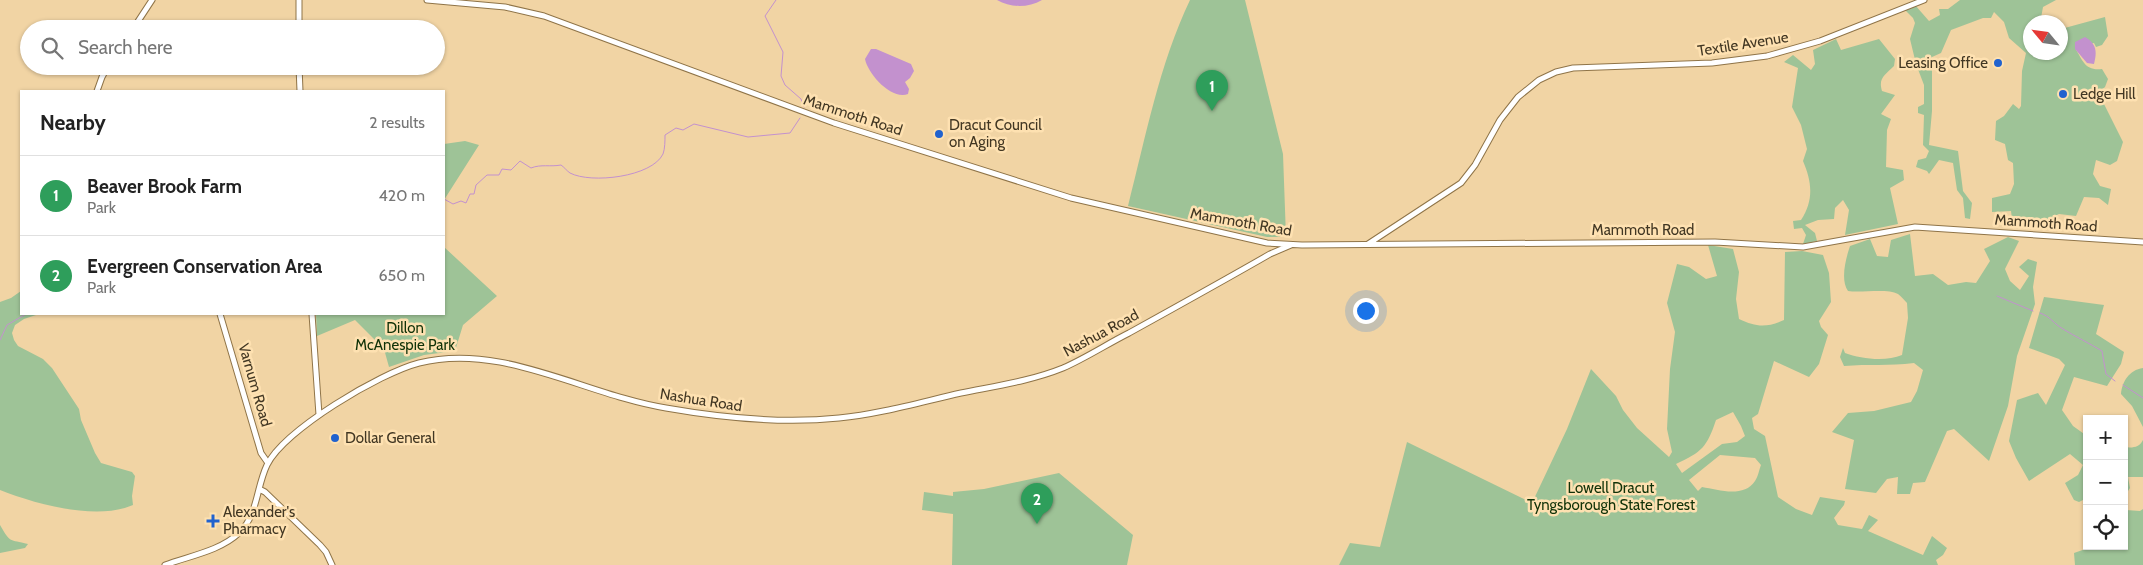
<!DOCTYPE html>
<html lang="en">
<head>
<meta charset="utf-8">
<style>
  :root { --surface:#fff; --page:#f6f6f6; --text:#222; --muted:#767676; --line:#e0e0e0; --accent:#2563eb }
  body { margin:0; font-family:Cabin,sans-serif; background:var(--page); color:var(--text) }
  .controls { position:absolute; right:15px; bottom:15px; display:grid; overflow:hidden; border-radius:0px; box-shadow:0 1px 4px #0004 }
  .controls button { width:45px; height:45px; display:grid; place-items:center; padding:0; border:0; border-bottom:1px solid var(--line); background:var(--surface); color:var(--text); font:25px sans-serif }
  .compass { position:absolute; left:2023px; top:15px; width:45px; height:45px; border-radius:50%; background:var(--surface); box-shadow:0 1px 4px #0004; rotate:299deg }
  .you { position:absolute; left:1365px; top:310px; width:18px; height:18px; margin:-12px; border:4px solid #fff; border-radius:50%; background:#1a73e8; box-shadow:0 0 0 8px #1a73e833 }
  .badge { display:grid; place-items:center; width:32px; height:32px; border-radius:50%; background:var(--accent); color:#fff; font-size:16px; font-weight:700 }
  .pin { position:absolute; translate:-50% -41px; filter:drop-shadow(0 1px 2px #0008) }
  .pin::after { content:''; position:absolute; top:26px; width:18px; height:15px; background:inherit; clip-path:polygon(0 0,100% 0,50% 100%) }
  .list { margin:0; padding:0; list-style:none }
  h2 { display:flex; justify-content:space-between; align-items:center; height:65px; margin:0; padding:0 20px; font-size:21px }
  h2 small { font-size:16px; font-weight:400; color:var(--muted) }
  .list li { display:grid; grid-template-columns:32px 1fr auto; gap:15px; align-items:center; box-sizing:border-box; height:80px; padding:0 20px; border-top:1px solid var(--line) }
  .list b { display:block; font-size:19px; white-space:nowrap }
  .list p { margin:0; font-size:16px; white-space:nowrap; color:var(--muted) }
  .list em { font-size:16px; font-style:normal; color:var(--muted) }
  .icon { flex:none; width:28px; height:28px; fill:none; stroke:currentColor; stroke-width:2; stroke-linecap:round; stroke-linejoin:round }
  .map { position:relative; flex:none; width:2143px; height:565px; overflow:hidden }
  .search { position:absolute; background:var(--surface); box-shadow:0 1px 4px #0004; left:20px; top:20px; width:425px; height:55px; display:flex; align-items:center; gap:12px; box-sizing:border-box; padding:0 18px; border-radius:28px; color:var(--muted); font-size:19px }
  .panel { position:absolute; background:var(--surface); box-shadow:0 1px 4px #0004; left:20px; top:90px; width:425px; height:225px; border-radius:0px }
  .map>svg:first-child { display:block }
  .green { fill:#9ec397; fill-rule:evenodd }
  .water { fill:#c391ce }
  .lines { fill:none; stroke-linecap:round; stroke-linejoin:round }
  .stream { stroke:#c391ce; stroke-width:1 }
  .secondary-casing { stroke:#8f7448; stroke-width:7 }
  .secondary { stroke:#fff; stroke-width:5 }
  .poi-dot { fill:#2162ce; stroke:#fee1b1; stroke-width:2 }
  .labels { text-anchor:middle; stroke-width:5; stroke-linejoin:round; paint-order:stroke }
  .street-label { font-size:15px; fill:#423723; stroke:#fee1b1 }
  .poi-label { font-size:15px; fill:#423723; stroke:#fee1b1; text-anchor:start }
  .park-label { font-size:15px; fill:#103208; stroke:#fee1b1 }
</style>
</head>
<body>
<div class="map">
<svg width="2143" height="565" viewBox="0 0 2143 565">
  <rect width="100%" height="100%" fill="#f1d4a4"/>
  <!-- green -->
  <path class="green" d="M1190 0H1245L1283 154 1286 237H1267L1128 206C1146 136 1159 65 1190 0Z
    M1960 0H2056L2043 7 2041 18 2044 22H2030V52H2060L2061 29 2105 17 2108 36 2102 45 2096 47 2094 43 2075 48C2083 61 2085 71 2102 69L2108 79 2105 87 2097 94 2099 102 2104 104 2123 142 2117 161 2110 165 2096 160 2093 174 2100 186 2111 189 2108 205 2099 198 2084 197 2076 216 2059 214 2048 219 2043 230 2016 221 2012 219 2011 211 1992 212V198L2010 194 2014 184 2013 163 2008 160 2005 144 1995 140 1996 121 2004 116 2013 104 2019 109 2021 106 2022 71 2026 53 2009 38 2004 22 1994 12 1991 18H1983L1951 30 1941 53 1932 57V111L1929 145 1958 151 1963 191 1972 203 1970 219 1965 218 1963 198 1957 190 1953 163 1939 160 1929 174 1927 171 1916 167 1918 160 1926 158 1929 151 1923 145 1924 115 1918 113V107L1924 104V85L1916 64 1910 39 1915 23 1913 18 1905 10 1915 5 1929 21 1940 15 1939 9H1948Z
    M1836 39 1841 50 1879 39 1895 59 1894 66C1885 75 1878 78 1882 91L1895 95 1881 114 1891 119 1887 130 1886 167 1903 170 1904 180 1890 188 1898 224 1845 235 1849 210 1843 200 1835 208 1834 219 1818 220 1805 225 1815 233 1817 241 1803 244 1806 235 1802 228 1794 229 1793 221 1801 220C1814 200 1812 182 1803 161L1807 149 1801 125 1792 107 1798 68 1784 62 1793 55 1811 70 1815 64 1813 50Z
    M465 141 479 145 444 200V144Z
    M1910 234 1915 276 1933 274 1948 285 1966 282 1976 283 1990 261 1984 249 2008 237 2019 241 2005 269 2010 281 2020 290 2029 276 2019 267 2028 259 2037 262 2033 287 2035 304 2017 356 2008 406 1989 461 1954 429 1947 431 1925 482 1913 483 1910 494H1897L1898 477 1887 479 1876 493 1845 489 1854 440 1832 432 1848 413 1874 411 1911 402 1917 391 1923 370 1914 363C1889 366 1868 364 1844 366L1840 357 1843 348 1845 353C1861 359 1886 362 1902 355L1908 318 1907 303C1905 301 1901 296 1898 294 1887 288 1862 293 1848 291 1840 280 1846 258 1850 246L1870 239 1877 256 1888 257 1891 240Z
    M1708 245 1733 249 1739 272 1736 299 1739 319C1756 327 1766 328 1784 320L1785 252 1802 251 1823 255 1829 273 1831 302 1819 321 1821 327 1828 335 1819 364 1809 377 1774 361 1758 414 1752 418 1754 429 1765 436 1778 497 1796 509 1812 515 1820 497 1845 501 1844 505 1834 518 1838 525 1862 529 1869 515 1878 520 1868 531 1923 555 1932 536 1947 548 1943 555 1936 560 1938 565H1339L1350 543 1380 547 1407 442 1532 503 1567 429 1591 369 1616 396 1623 410 1637 428 1669 457 1672 452 1667 429 1670 369 1675 332 1667 303 1677 264 1689 267 1706 279 1717 276ZM1733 412 1741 426 1745 436 1737 442 1722 444 1682 473 1676 464C1702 452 1707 447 1716 420ZM1720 455 1755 458 1761 465C1759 470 1758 477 1755 481 1744 498 1719 490 1702 487L1698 491 1689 480Z
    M444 247 497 296 463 325 455 351 424 355 389 367 384 349 355 320 317 336 316 314H444Z
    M21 291V314H39L24 319 15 325 12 333 14 340 18 346 43 359 52 368 79 409 81 420 95 453 101 463 132 472 135 476 132 496 133 505C97 521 35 504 0 490V302L11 298Z
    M2044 297 2104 305 2096 334 2124 352 2121 364 2107 386 2074 377 2062 410 2073 426 2087 436V498L2079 502 2074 500 2065 483 2078 475 2083 465 2070 454 2029 481 2016 458 2009 441 2017 400 2038 393 2046 405 2065 365 2059 359 2029 348Z
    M2143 368V427L2132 406 2121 394C2122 382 2129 370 2143 368Z
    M2143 440V477H2128L2130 488 2124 497V447C2132 448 2139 448 2143 440Z
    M1059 473 1133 535 1127 565H952L953 514 922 510 924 492 953 496V492L984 489Z
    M2124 500 2126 510 2140 511 2143 509V565H2075L2074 553 2094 546H2124Z
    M0 525C11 544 9 539 28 544L25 548 0 553Z"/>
  <!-- water -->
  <path class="water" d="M997 0H1042C1028 8 1011 8 997 0Z
    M2085 37C2097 44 2097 52 2094 64L2087 63 2075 49V42Z
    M871 49H876L911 64 914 71 910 78 905 82 909 89 908 94C891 100 868 74 865 59Z"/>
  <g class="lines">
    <!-- stream -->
    <path class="stream" d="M776 0 765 16 783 52 781 76 785 85 801 99 804 107
      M444 199 453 204 461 201 466 203 470 194H474L476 185 487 175H499L502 169 511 170 520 161 531 168C541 164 550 167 561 165 564 167 567 171 570 173 591 184 652 177 663 154 665 149 665 140 665 135L676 128 683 130 694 124 748 137 790 133 800 118
      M1997 296 2033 311
      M2040 313C2050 316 2054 324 2063 329 2076 337 2089 343 2102 351L2106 374 2115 381
      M0 340 7 325 26 314
      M2123 385 2143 398"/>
    <!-- secondary casing -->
    <g class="secondary-casing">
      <path id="secondary" d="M427 0 505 7 544 16 834 123 1071 198 1267 243 1302 245 1715 242 1803 247 1915 227 2143 242
        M133 29 152 0
        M299 29V0
        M299 66 300 91
        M97 91 102 77 108 66
        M1368 244 1461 183 1475 165 1500 120 1518 97 1539 80 1556 72 1573 68 1712 63 1767 56 1820 41 1924 0
        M220 314 261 453 268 463
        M312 314 319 415
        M259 489 265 492 320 545 326 552 332 565
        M165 565C189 556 220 551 239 533 258 515 256 488 267 465 284 430 380 373 419 363 502 342 585 395 666 408 723 418 781 424 839 418 880 414 921 402 961 393 995 386 1031 381 1063 368 1086 358 1107 344 1129 333 1176 307 1223 281 1270 254L1291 245"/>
    </g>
    <!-- secondary -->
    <use href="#secondary" class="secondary"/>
  </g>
  <!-- markers -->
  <g class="poi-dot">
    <circle cx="1998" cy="63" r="5"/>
    <circle cx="2063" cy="94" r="5"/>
    <circle cx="939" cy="134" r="5"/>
    <circle cx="335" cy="438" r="5"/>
    <path d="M210.5 513.5h5v5h5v5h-5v5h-5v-5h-5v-5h5z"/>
  </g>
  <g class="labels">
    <!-- street labels -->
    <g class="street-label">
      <text transform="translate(1743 44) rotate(-9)" y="5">Textile Avenue</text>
      <text transform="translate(853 115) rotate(18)" y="5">Mammoth Road</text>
      <text transform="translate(1241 222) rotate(10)" y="5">Mammoth Road</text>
      <text transform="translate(2046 223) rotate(4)" y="5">Mammoth Road</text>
      <text x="1643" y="235">Mammoth Road</text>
      <text transform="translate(1101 333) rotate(-28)" y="5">Nashua Road</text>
      <text transform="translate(255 385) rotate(74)" y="5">Varnum Road</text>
      <text transform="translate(701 400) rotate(9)" y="5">Nashua Road</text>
    </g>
    <!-- poi labels -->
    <g class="poi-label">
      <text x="1988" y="68" text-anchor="end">Leasing Office</text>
      <text x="2073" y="99">Ledge Hill</text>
      <text x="949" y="130">Dracut Council<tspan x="949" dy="17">on Aging</tspan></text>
      <text x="345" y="443">Dollar General</text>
      <text x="223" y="517">Alexander's<tspan x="223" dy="17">Pharmacy</tspan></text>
    </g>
    <!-- park labels -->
    <g class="park-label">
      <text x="405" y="333">Dillon<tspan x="405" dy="17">McAnespie Park</tspan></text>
      <text x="1611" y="493">Lowell Dracut<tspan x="1611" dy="17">Tyngsborough State Forest</tspan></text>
    </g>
  </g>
</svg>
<div class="controls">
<button>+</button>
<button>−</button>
<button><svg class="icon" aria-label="locate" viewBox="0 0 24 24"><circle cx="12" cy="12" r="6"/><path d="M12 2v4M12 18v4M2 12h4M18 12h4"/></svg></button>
</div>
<svg class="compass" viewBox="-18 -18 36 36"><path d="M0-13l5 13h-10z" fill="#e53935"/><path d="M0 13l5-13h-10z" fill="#767676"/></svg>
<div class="you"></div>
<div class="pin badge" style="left:1212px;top:111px;background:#2e9e5b">1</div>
<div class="pin badge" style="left:1037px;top:524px;background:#2e9e5b">2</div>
<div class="search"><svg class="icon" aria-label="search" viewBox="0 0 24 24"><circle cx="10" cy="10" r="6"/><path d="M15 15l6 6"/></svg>Search here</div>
<section class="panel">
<h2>Nearby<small>2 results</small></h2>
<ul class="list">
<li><span class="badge" style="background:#2e9e5b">1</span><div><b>Beaver Brook Farm</b><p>Park</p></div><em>420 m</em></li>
<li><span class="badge" style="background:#2e9e5b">2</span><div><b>Evergreen Conservation Area</b><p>Park</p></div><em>650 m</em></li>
</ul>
</section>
</div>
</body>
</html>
